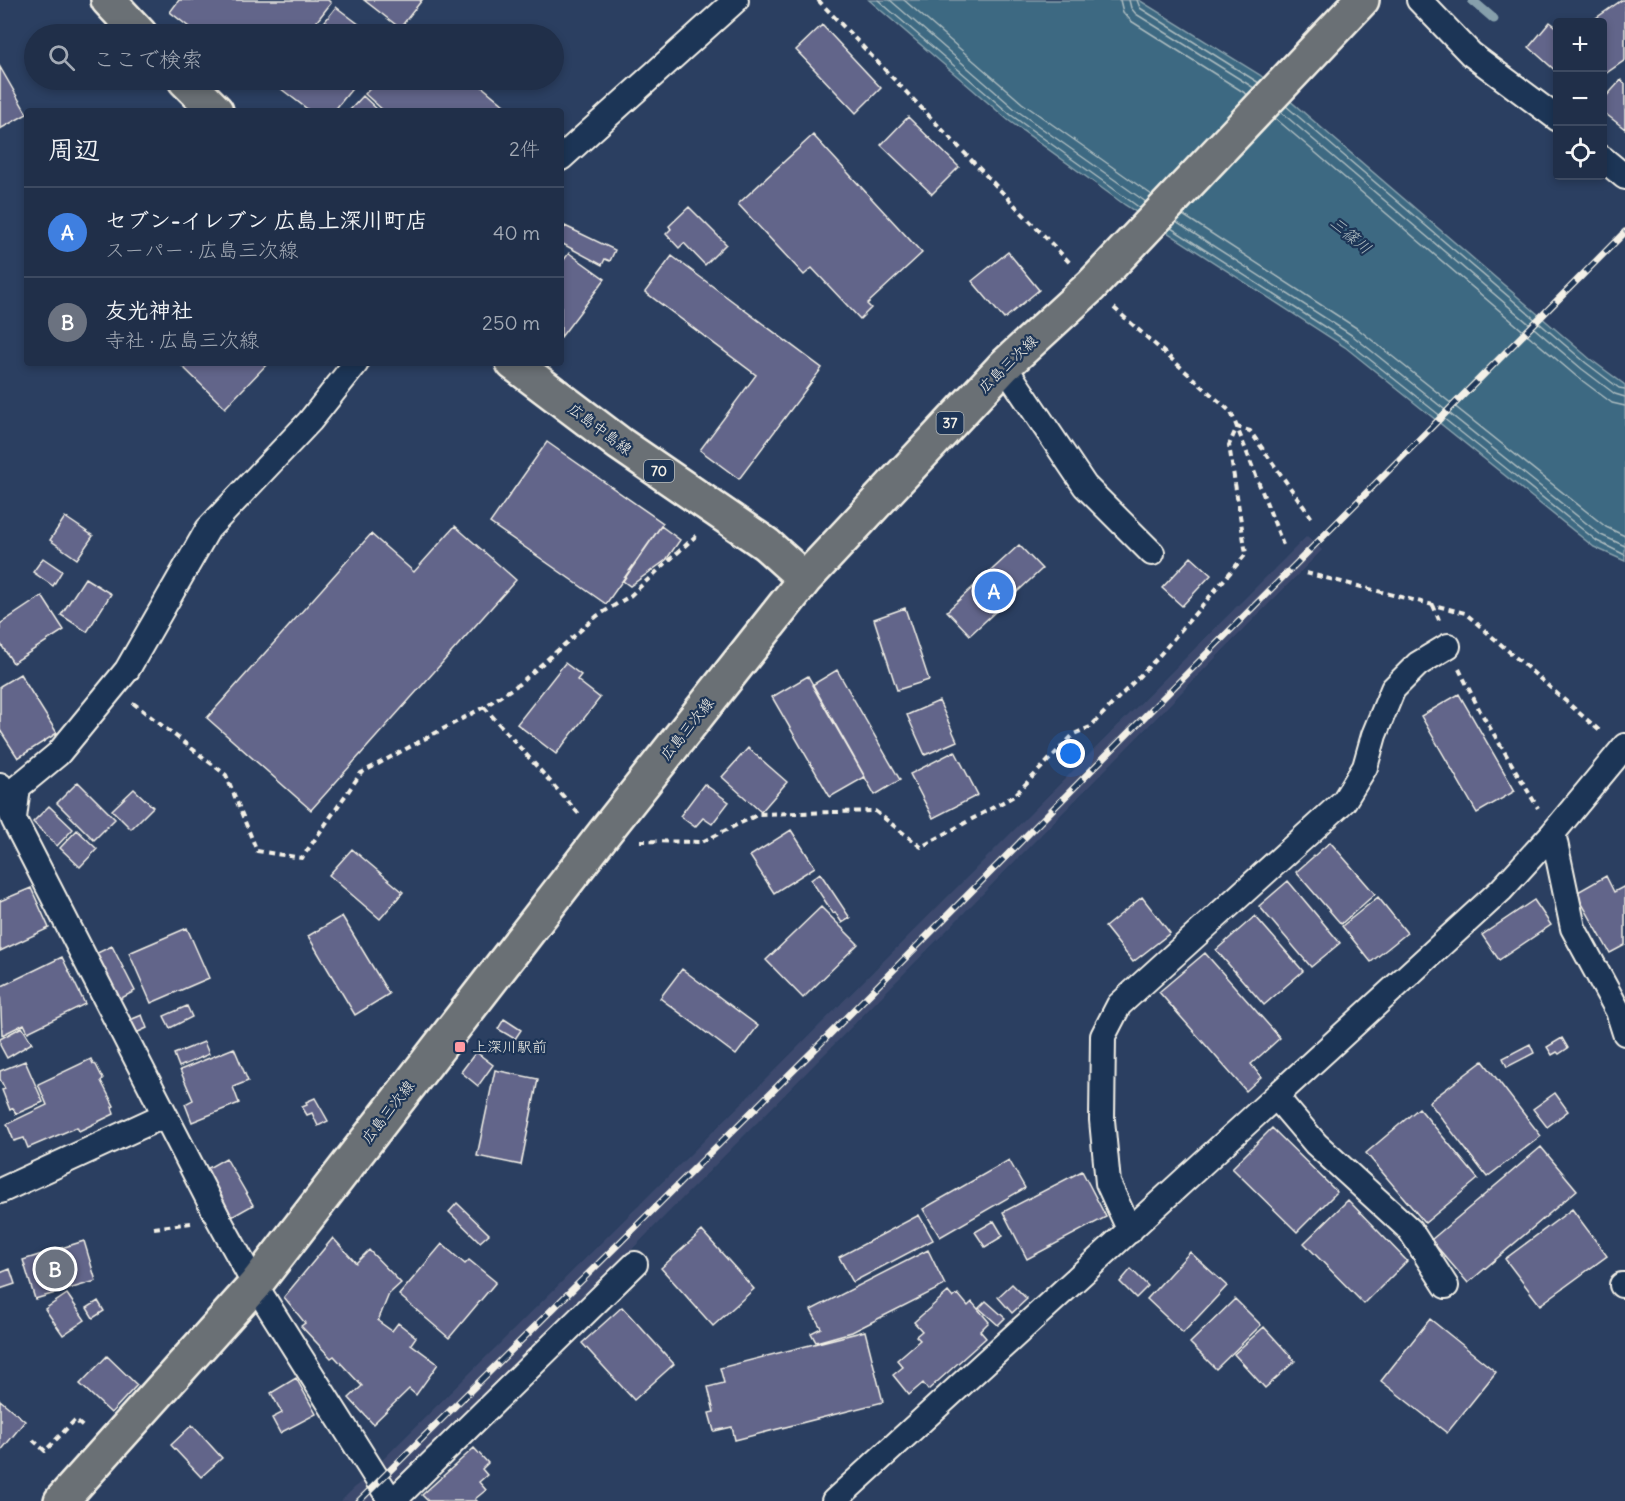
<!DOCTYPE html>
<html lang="ja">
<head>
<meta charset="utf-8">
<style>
  :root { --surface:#202f49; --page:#2d3b53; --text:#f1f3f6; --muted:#a2a9b4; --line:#3d4a61; --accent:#e797bd }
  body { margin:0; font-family:Delius,"Klee One",sans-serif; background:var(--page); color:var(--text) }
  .controls { position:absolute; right:18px; top:18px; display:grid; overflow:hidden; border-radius:6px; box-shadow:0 3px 9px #0003 }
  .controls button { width:54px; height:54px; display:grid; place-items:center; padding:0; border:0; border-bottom:2px solid var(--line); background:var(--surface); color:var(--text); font:30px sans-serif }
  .you { position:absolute; left:1071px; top:754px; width:21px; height:21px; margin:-15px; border:4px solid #fff; border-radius:50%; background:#1a73e8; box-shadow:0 0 0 9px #1a73e833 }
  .badge { display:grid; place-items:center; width:39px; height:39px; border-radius:50%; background:var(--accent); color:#fff; font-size:20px; font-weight:700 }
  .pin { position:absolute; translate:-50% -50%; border:3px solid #fff; box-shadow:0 2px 6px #0006 }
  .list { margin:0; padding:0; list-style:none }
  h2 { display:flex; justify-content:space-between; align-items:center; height:78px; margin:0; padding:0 24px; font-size:26px }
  h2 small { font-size:20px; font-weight:400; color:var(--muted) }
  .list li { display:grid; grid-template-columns:39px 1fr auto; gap:18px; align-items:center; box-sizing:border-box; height:90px; padding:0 24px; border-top:2px solid var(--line) }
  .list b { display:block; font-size:22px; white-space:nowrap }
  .list p { margin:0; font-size:20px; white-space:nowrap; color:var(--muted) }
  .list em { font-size:20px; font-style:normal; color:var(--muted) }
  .icon { flex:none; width:33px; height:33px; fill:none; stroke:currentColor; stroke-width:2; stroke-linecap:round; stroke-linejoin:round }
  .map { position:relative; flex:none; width:1625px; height:1501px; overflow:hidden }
  .search { position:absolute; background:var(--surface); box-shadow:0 3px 9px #0003; left:24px; top:24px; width:540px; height:66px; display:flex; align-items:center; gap:15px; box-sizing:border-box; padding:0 21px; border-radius:33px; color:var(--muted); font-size:22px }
  .panel { position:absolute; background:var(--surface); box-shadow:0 3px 9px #0003; left:24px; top:108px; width:540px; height:258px; border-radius:6px }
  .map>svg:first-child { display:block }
  .built { fill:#3c4a6d }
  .water { fill:#3d6982; stroke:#869fab; stroke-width:1.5 }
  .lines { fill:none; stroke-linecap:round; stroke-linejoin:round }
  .shore { stroke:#abbbbf; stroke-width:1.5 }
  .stream { stroke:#869fab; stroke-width:9 }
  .building { fill:#62658a; stroke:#f4f1e8; stroke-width:1.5 }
  .minor-casing { stroke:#f4f1e8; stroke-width:28 }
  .primary-casing { stroke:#f4f1e8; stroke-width:38 }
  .path { stroke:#f4f1e8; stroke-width:4; stroke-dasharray:6 4.5; stroke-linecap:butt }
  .minor { stroke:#1d3557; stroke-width:24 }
  .primary { stroke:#6a7074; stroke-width:33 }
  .rail-casing { stroke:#f4f1e8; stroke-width:7 }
  .rail { stroke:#1d3557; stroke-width:4.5; stroke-dasharray:14; stroke-linecap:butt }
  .poi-dot { fill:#ff9aa2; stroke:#1d3557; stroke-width:2 }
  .labels { text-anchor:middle; stroke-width:4.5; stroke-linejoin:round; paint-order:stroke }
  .shield { fill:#1d3557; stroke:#b4b9bc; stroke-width:1.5 }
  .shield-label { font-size:14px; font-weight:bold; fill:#f4f1e8 }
  .street-label { font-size:15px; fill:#f4f1e8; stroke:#1d3557 }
  .poi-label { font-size:15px; fill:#f4f1e8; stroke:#1d3557; text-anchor:start }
  .water-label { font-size:16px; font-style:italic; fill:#b4c1c4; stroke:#1d3557 }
</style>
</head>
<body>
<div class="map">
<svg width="1625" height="1501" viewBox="0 0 1625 1501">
  <rect width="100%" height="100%" fill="#2b3f61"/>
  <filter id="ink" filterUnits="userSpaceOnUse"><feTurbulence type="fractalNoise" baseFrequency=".0167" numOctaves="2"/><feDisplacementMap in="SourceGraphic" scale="12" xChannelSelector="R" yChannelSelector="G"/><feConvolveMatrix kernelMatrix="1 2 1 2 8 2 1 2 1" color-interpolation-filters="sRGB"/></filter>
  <g filter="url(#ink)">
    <!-- built -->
    <path class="built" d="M1307 536 1322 550 583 1299 374 1501H341L758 1087Z"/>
    <!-- water -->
    <path class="water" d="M869 0H1139L1260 75 1590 359 1625 385V561L1594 547 1345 347 1125 205 1008 120Z"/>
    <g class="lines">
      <!-- shore -->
      <path class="shore" d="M878 0 1011 115 1140 208
        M890 0 1016 110 1146 202
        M904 0 1022 103 1152 195
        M1120 0 1123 12 1131 21 1248 95
        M1129 0 1131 8 1136 14 1254 88
        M1137 0 1140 8 1259 83
        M1286 106 1586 363 1619 388 1625 389
        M1281 112 1582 369 1615 394 1625 397
        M1275 118 1576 376 1612 403 1625 406
        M1183 215 1358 329 1606 527 1625 536
        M1176 222 1353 336 1601 535 1625 546
        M1171 228 1348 342 1597 541 1625 555"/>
      <!-- stream -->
      <path class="stream" d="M1472 0 1494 19"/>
    </g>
    <!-- building -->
    <path class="building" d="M179 0H328L331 3 307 34H198L170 12Z
      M364 0H422L400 28Z
      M1622 0H1625V60L1602 76V22H1598L1596 18Z
      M336 7 372 34H315Z
      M1550 22 1558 28V73L1529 47Z
      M822 25 881 88 856 113 796 50Z
      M0 67 27 114 0 129Z
      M281 80H359L334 111H310L276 85Z
      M378 80H474L511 111H384L365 94Z
      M1621 80 1625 84V129L1602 111V101Z
      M363 96 379 111H349Z
      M908 117 959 167 932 194 881 145Z
      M813 135 922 253 867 304 871 308 860 319 812 268 804 275 738 204Z
      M689 207 726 244 705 265 684 243 679 248 666 234 671 229 669 226Z
      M565 226 615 250 610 261 605 259 602 265 561 243V235Z
      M1008 252 1039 290 1004 319 972 281Z
      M569 253 605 279 561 337V260L563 261Z
      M672 256 822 368 739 479 700 450 756 375 645 292Z
      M183 363H268L225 408 181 365Z
      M547 442 663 523 606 604 490 523Z
      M65 517 93 536 77 559 50 540Z
      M455 526 516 580 311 810 207 718 371 534 414 572Z
      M661 526 680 540 666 560 630 586 623 581Z
      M1019 545 1042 569 970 635 947 611Z
      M1191 557 1211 575 1182 606 1162 588Z
      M43 558 62 571 53 586 33 572Z
      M85 578 111 594 87 632 61 615Z
      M42 596 64 630 13 663 0 643V624Z
      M905 608 929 680 897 690 874 619Z
      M565 663 581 675 577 680 600 698 556 754 517 724Z
      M837 670 900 780 875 795 812 685Z
      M20 674 57 733 18 758 0 730V686Z
      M808 676 865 777 830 797 772 697Z
      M1459 694 1515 791 1477 813 1421 716Z
      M939 701 957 741 925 755 907 715Z
      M748 748 787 782 761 812 722 777Z
      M955 751 978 795 933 818 910 774Z
      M78 782 115 819 94 840 57 803Z
      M704 784 729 802 712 824 703 818 695 827 680 816Z
      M134 789 153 807 131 829 112 810Z
      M49 806 73 829 57 846 33 822Z
      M77 830 97 849 80 867 60 848Z
      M791 830 815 867 774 893 750 856Z
      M1330 842 1375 894 1341 924 1296 872Z
      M352 849 403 892 380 919 329 875Z
      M820 873 850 918 842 923 835 912 833 913 811 880Z
      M1606 876 1614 892 1625 886V945L1610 953 1576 893Z
      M1288 881 1340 943 1311 967 1259 906Z
      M31 888 49 928 0 951V901Z
      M1142 897 1170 933 1133 962 1105 927Z
      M1378 897 1407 933 1371 962 1342 926Z
      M1534 900 1551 925 1499 960 1482 935Z
      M821 907 858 944 803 998 766 960Z
      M342 916 389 994 355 1015 308 936Z
      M1255 916 1303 971 1264 1005 1216 950Z
      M187 928 209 978 151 1003 129 953Z
      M112 946 135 991 114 1002 91 956Z
      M1205 953 1280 1038 1251 1064 1261 1077 1246 1091 1159 992Z
      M62 957 85 1004 28 1032 24 1024 2 1035 0 987Z
      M682 969 758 1026 736 1055 660 998Z
      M187 1006 192 1017 170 1028 164 1016Z
      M142 1015 147 1028 136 1033 130 1020Z
      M504 1019 521 1030 515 1039 498 1029Z
      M22 1027 32 1043 7 1058 0 1045V1039Z
      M1562 1038 1568 1048 1559 1054 1557 1052 1552 1055 1547 1047Z
      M204 1042 209 1054 179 1067 174 1054Z
      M1530 1044 1534 1053 1507 1067 1503 1058Z
      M234 1048 248 1081 233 1087 239 1103 192 1122 185 1104 193 1100 180 1070Z
      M476 1052 493 1065 478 1086 461 1072Z
      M91 1059 93 1064 96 1065 103 1079 101 1081 114 1106 112 1107 114 1114 79 1131 77 1127 28 1148 24 1138 14 1141 7 1124 47 1105 38 1084Z
      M25 1061 43 1102 16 1114 13 1108 10 1110 2 1090 5 1089 0 1079V1071Z
      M1483 1061 1541 1136 1487 1177 1429 1102Z
      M495 1070 538 1079 521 1165 477 1156Z
      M1555 1093 1568 1111 1547 1127 1533 1109Z
      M315 1098 328 1121 318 1126 312 1113 307 1115 302 1107 307 1105 306 1102Z
      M1419 1108 1478 1179 1425 1223 1366 1153Z
      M1272 1128 1337 1192 1297 1232 1232 1168Z
      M1541 1147 1577 1190 1468 1283 1431 1240Z
      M226 1158 253 1205 230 1218 203 1171Z
      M1009 1160 1025 1188 940 1237 923 1209Z
      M1082 1171 1106 1217 1027 1259 1003 1212Z
      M1348 1200 1407 1261 1364 1304 1304 1243Z
      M457 1203 489 1234 480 1242 449 1212Z
      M1572 1209 1607 1256 1540 1305 1505 1259Z
      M919 1215 933 1240 853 1282 839 1257Z
      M994 1221 1003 1236 985 1247 975 1232Z
      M702 1231 754 1289 713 1326 661 1268Z
      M333 1238 356 1263 369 1250 401 1283 389 1294 378 1321 392 1331 398 1323 416 1337 411 1344 438 1364 416 1395 409 1389 373 1424 349 1398 362 1386 334 1356 331 1358 301 1326 305 1323 284 1297Z
      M84 1241 96 1281 35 1299 23 1260Z
      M442 1244 465 1264 469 1260 496 1282 449 1338 399 1295Z
      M928 1250 945 1285 852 1332 816 1342 811 1333 821 1328 811 1310Z
      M1190 1252 1227 1286 1183 1333 1147 1299Z
      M10 1269 15 1284 0 1289V1273Z
      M1131 1269 1148 1286 1136 1298 1120 1282Z
      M1012 1284 1027 1299 1012 1313 998 1297Z
      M948 1292 953 1298 958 1294 968 1306 972 1302 989 1322 980 1331 986 1338 928 1390 923 1383 909 1395 893 1375 903 1367 897 1360 920 1340 916 1336 922 1331 914 1322Z
      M67 1294 85 1320 63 1335 45 1309Z
      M1235 1299 1261 1325 1216 1369 1190 1343Z
      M98 1301 104 1311 93 1318 87 1308Z
      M986 1301 1005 1318 998 1325 979 1308Z
      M622 1307 674 1364 634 1400 582 1343Z
      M1430 1319 1496 1372 1447 1433 1381 1381Z
      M1264 1327 1295 1361 1265 1388 1234 1354Z
      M865 1331 883 1402 735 1440 732 1427 714 1431 709 1413 714 1412 708 1387 724 1383 720 1368Z
      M107 1356 137 1385 111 1413 80 1384Z
      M296 1378 316 1414 280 1433 272 1418 282 1413 271 1393Z
      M0 1400 25 1421 0 1452Z
      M192 1425 222 1458 201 1477 171 1445Z
      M474 1448 488 1463 482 1469 487 1475 479 1482 486 1490 475 1499 477 1501H428L422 1495Z"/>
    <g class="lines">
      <!-- minor casing -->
      <g class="minor-casing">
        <path id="minor" d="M1419 0 1471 54 1558 119
          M561 158 736 0
          M1602 158 1625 177
          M1004 366 1085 486 1152 553
          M0 785 14 820 219 1220 255 1285 391 1501
          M14 818 18 787 58 754 127 670 208 529 310 421 356 363
          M1553 833 1573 928 1618 1011 1625 1033
          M1276 1097 1316 1144 1410 1230 1446 1286
          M0 1191 165 1115
          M1130 1231 1108 1183 1102 1120 1103 1036 1119 1005 1344 801 1365 767 1374 735 1393 689 1418 664 1448 646
          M1622 1285H1625
          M393 1501 635 1264
          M834 1501 1501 890 1553 833 1625 746"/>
      </g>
      <!-- primary casing -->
      <g class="primary-casing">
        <path id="primary" d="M108 0 140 34
          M185 80 216 111
          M513 363 620 444 766 544 805 579
          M61 1501 255 1285 605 832 805 579 1004 366 1091 286 1362 0"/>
      </g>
      <!-- path -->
      <path class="path" d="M818 0 1071 264
        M1114 308 1231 412 1283 545
        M1306 573 1465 613 1601 732
        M1433 605 1439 620
        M1459 669 1480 711 1538 808
        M133 703 226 775 257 851 302 858 361 773 484 707 519 684 597 616 630 596 698 534
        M484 707 579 814
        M640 841 702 842 759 814 875 811 921 847 1014 796 1074 734 1090 727 1158 657 1246 554 1229 445 1237 427 1250 431 1311 517
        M154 1228 191 1223
        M33 1440 45 1451 75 1420 84 1428"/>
      <!-- minor -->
      <use href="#minor" class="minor"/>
      <!-- primary -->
      <use href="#primary" class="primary"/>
      <!-- rail casing -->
      <g class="rail-casing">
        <path id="rail" d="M359 1501 813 1051 1625 232"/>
      </g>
      <!-- rail -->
      <use href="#rail" class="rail"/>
    </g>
  </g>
  <!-- markers -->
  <rect class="poi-dot" x="454" y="1041" width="12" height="12" rx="3"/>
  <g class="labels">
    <!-- shield labels -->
    <g class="shield">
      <rect x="936.5" y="412" width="27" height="22" rx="4.5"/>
      <rect x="644" y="460" width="30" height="22" rx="4.5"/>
    </g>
    <g class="shield-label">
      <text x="950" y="428">37</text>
      <text x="659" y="476">70</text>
    </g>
    <!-- street labels -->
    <g class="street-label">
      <text transform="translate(1008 364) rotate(-44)" y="5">広島三次線</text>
      <text transform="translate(600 429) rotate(37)" y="5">広島中島線</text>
      <text transform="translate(687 729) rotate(-51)" y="5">広島三次線</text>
      <text transform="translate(388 1112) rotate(-52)" y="5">広島三次線</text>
    </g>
    <!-- poi labels -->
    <g class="poi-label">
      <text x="472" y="1052">上深川駅前</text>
    </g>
    <!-- water labels -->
    <g class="water-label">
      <text transform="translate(1351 235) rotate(40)" y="6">三篠川</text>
    </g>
  </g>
</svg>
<div class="controls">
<button>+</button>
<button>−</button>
<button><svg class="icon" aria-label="locate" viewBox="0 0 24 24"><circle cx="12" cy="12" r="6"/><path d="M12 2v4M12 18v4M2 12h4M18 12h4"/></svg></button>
</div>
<div class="you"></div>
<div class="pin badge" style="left:994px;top:591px;background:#3f7fe0">A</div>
<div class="pin badge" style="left:55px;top:1269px;background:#6b7280">B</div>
<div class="search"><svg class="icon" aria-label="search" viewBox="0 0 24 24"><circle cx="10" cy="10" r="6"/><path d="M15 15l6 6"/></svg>ここで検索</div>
<section class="panel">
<h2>周辺<small>2件</small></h2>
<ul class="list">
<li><span class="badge" style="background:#3f7fe0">A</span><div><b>セブン-イレブン 広島上深川町店</b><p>スーパー · 広島三次線</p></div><em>40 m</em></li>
<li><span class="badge" style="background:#6b7280">B</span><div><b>友光神社</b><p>寺社 · 広島三次線</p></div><em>250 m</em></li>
</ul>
</section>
</div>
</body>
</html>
